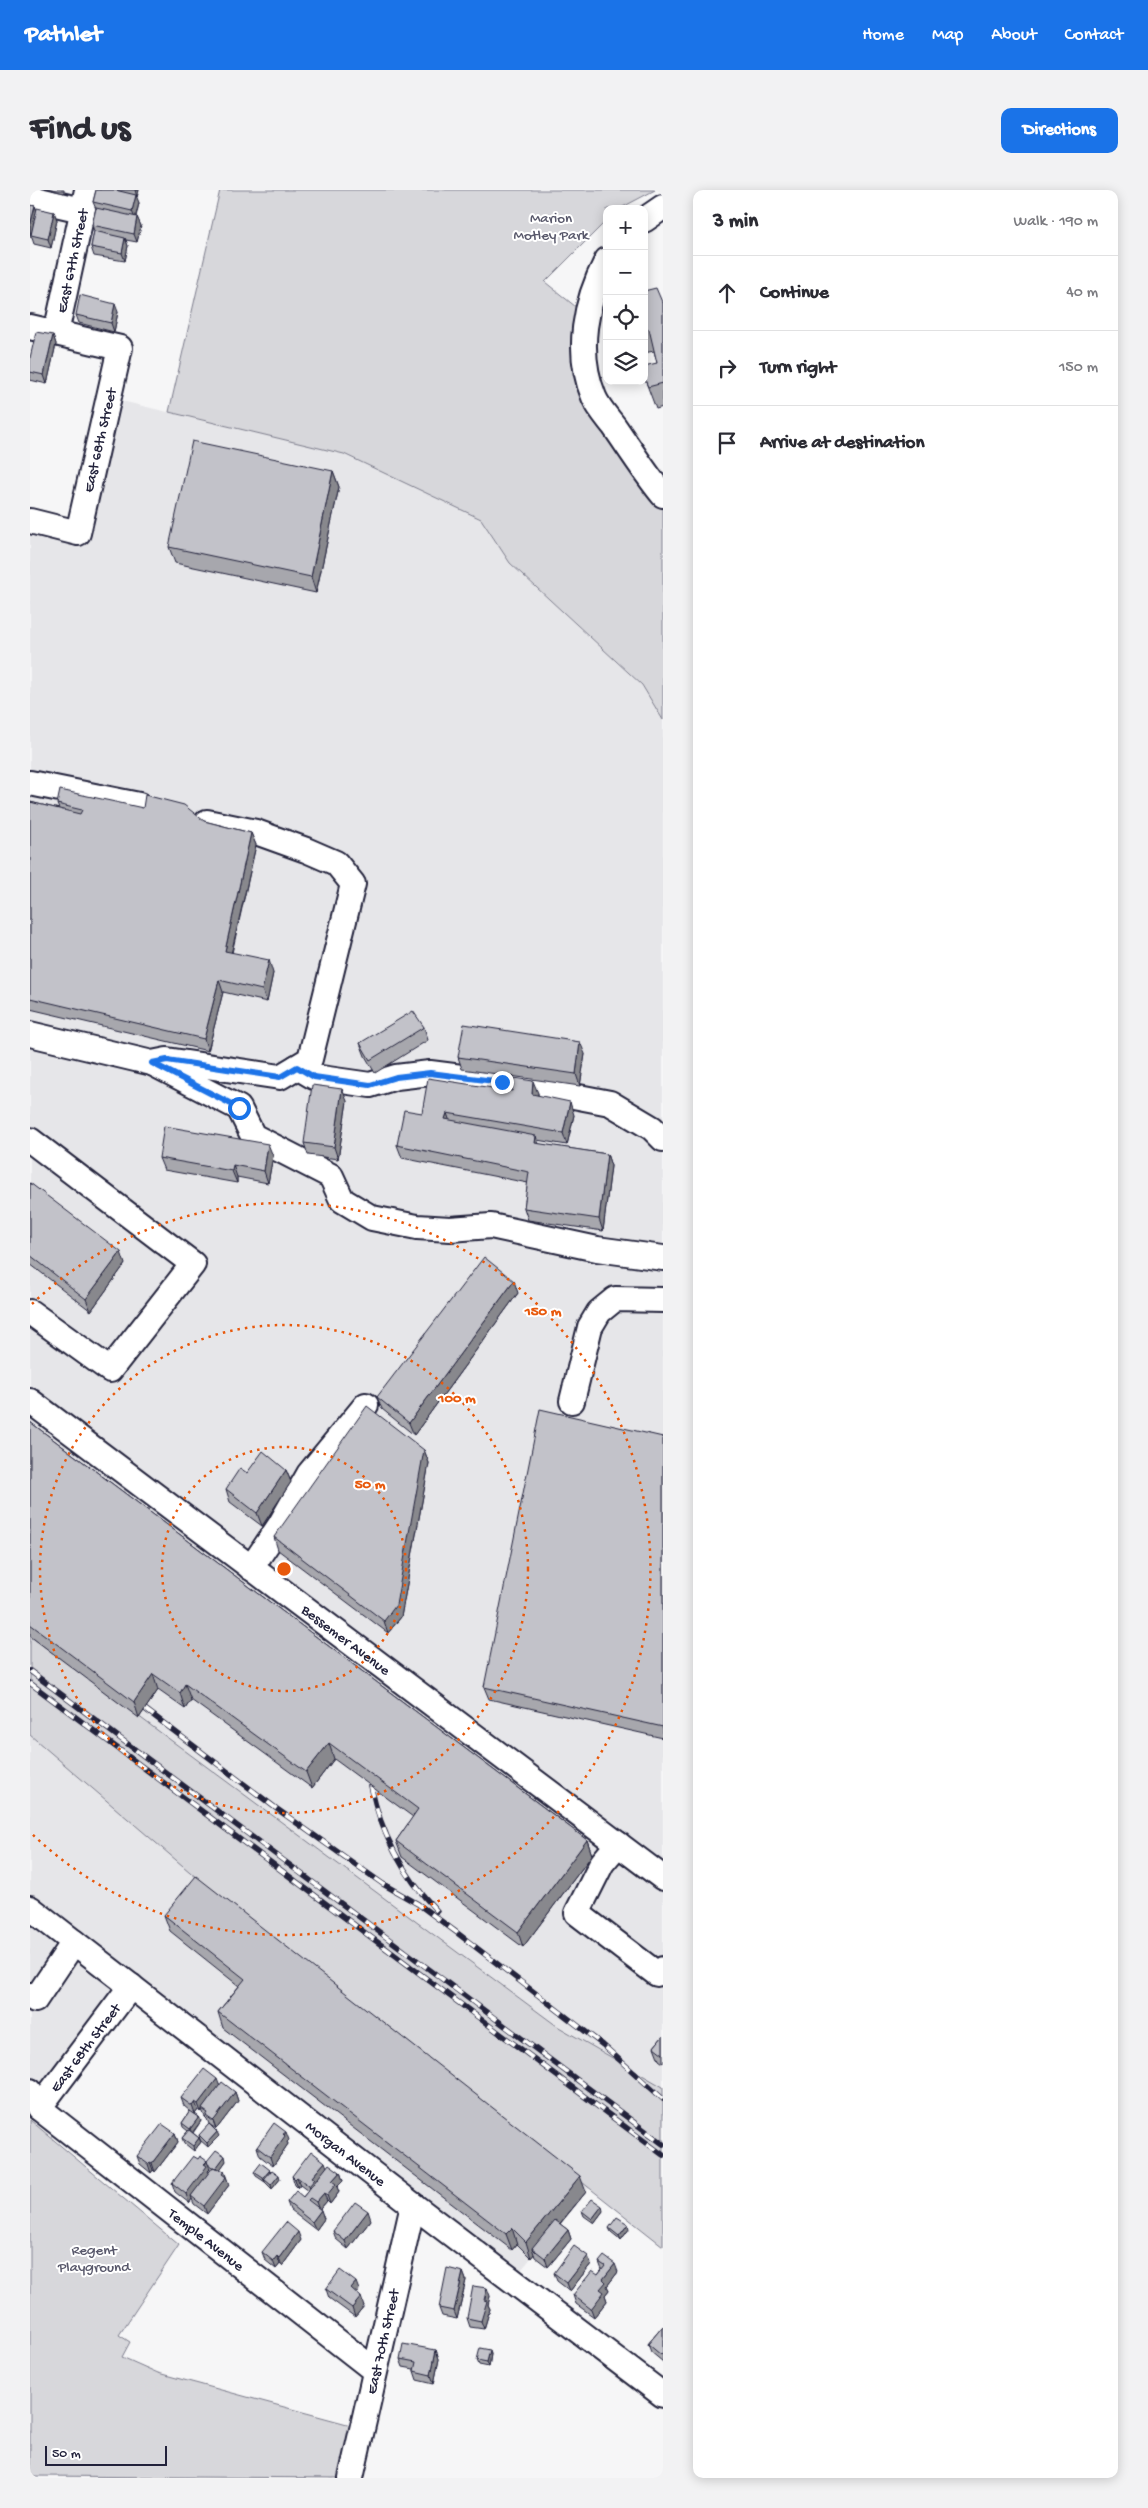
<!DOCTYPE html>
<html lang="en">
<head>
<meta charset="utf-8">
<style>
  :root { --surface:#fff; --page:#f2f2f3; --text:#2b2b33; --muted:#7c7c81; --line:#e1e1e2; --accent:#1a73e8 }
  body { margin:0; font-family:"Gochi Hand",sans-serif; background:var(--page); color:var(--text) }
  .controls { position:absolute; right:15px; top:15px; display:grid; overflow:hidden; border-radius:10px; box-shadow:0 2px 12px #0003 }
  .controls button { width:45px; height:45px; display:grid; place-items:center; padding:0; border:0; border-bottom:1px solid var(--line); background:var(--surface); color:var(--text); font:25px sans-serif }
  .scale { position:absolute; left:15px; bottom:12px; width:122px; box-sizing:border-box; padding-left:5px; border:2px solid #22223b; border-top:0; font-size:14px; line-height:18px; white-space:nowrap; color:#22223b; -webkit-text-stroke:4px #fff; paint-order:stroke }
  .stop { position:absolute; width:15px; height:15px; margin:-11px; border:4px solid #1a73e8; border-radius:50%; background:#fff }
  .stop.end { background:#1a73e8; border-color:#fff; box-shadow:0 1px 5px #0008 }
  .list { margin:0; padding:0; list-style:none }
  h2 { display:flex; justify-content:space-between; align-items:center; height:65px; margin:0; padding:0 20px; font-size:21px }
  h2 small { font-size:16px; font-weight:400; color:var(--muted) }
  .list li { display:grid; grid-template-columns:32px 1fr auto; gap:15px; align-items:center; box-sizing:border-box; height:75px; padding:0 20px; border-top:1px solid var(--line) }
  .list b { display:block; font-size:19px; white-space:nowrap }
  .list em { font-size:16px; font-style:normal; color:var(--muted) }
  .icon { flex:none; width:28px; height:28px; fill:none; stroke:currentColor; stroke-width:2; stroke-linecap:round; stroke-linejoin:round }
  .map { position:relative; flex:none; width:633px; height:2288px; overflow:hidden; border-radius:10px }
  header { display:flex; align-items:center; gap:30px; box-sizing:border-box; height:70px; padding:0 25px; background:var(--accent); color:#fff }
  header strong { font-size:24px }
  nav { display:flex; gap:28px; margin-inline-start:auto; font-size:18px }
  .intro { display:flex; align-items:center; justify-content:space-between; box-sizing:border-box; height:120px; padding:0 30px }
  h1 { margin:0; font-size:35px }
  .button { padding:12px 22px; border-radius:10px; background:var(--accent); color:#fff; font-size:18px; font-weight:700 }
  main { display:flex; gap:30px; padding:0 30px }
  aside { flex:1; background:var(--surface); border-radius:10px; box-shadow:0 2px 12px #0003 }
  .map>svg:first-child { display:block }
  .built { fill:#e6e6e9 }
  .green { fill:#d7d7db; stroke:#7c7c8b }
  .lines { fill:none; stroke-linecap:round; stroke-linejoin:round }
  .minor-casing { stroke:#22223b; stroke-width:28 }
  .minor { stroke:#fff; stroke-width:24 }
  .rail-casing { stroke:#22223b; stroke-width:5.5 }
  .rail { stroke:#fff; stroke-width:4; stroke-dasharray:11; stroke-linecap:butt }
  .wall { fill:#a7a7ad; stroke:#22223b }
  .shaded-wall { fill:#88888d; stroke:#22223b }
  .building { fill:#c2c2c9; stroke:#22223b }
  .route { stroke:#1a73e8; stroke-width:6 }
  .ring { fill:none; stroke:#e8590c; stroke-width:2.5; stroke-dasharray:2.5 5 }
  .labels { text-anchor:middle; stroke-width:4; stroke-linejoin:round; paint-order:stroke }
  .park-label { font-size:15px; fill:#58586b; stroke:#fff }
  .street-label { font-size:15px; fill:#22223b; stroke:#fff }
  .centre { fill:#e8590c; stroke:#fff; stroke-width:2.5 }
  .ring-label { font-size:15px; text-anchor:middle; font-weight:bold; fill:#e8590c; stroke:#fff; stroke-width:4; stroke-linejoin:round; paint-order:stroke }
</style>
</head>
<body>
<header>
<strong>Pathlet</strong>
<nav><a>Home</a><a>Map</a><a>About</a><a>Contact</a></nav>
</header>
<div class="intro"><h1>Find us</h1><a class="button">Directions</a></div>
<main>
<div class="map">
<svg width="633" height="2288" viewBox="0 0 633 2288">
  <rect width="100%" height="100%" fill="#f6f6f7"/>
  <filter id="ink" filterUnits="userSpaceOnUse"><feTurbulence type="fractalNoise" baseFrequency=".02" numOctaves="2"/><feDisplacementMap in="SourceGraphic" scale="10" xChannelSelector="R" yChannelSelector="G"/><feConvolveMatrix kernelMatrix="1 2 1 2 8 2 1 2 1" color-interpolation-filters="sRGB"/></filter>
  <g filter="url(#ink)">
    <!-- built -->
    <path class="built" d="M79 208 314 264 451 329 480 373 612 495 633 530V1933L577 1977 482 2091 102 1796 0 1925V332L47 342Z"/>
    <!-- green -->
    <path class="green" d="M190 0H625L589 19H577V30L515 92 556 125 555 173 633 305V530L612 495 480 373 451 329 314 264 139 222Z
      M0 1446 527 1836 633 1897V2056L174 1694 0 1545Z
      M0 1930 149 2055 89 2145 100 2152 92 2167 128 2183 332 2238 321 2288 0 2286Z"/>
    <g class="lines">
      <!-- minor casing -->
      <g class="minor-casing">
        <g id="minor">
          <path d="M0 8 52 20"/>
          <path d="M614 30 633 17"/>
          <path d="M577 70C555 112 545 161 564 207 568 217 577 227 584 236 600 259 615 283 633 305"/>
          <path d="M0 137 90 158 48 343 0 331"/>
          <path id="s1" d="M26 143 57 0"/>
          <path d="M0 593 109 615"/>
          <path d="M0 844 122 873 137 870 250 887 280 869 323 694 306 673 276 660 226 642 177 632"/>
          <path d="M124 874 209 918 223 946 301 986 312 1010 342 1028 387 1037 420 1039 461 1036 567 1059 633 1068"/>
          <path d="M267 877 284 887 340 895 366 887 400 883 471 892 580 913 622 938 633 949"/>
          <path d="M0 950 163 1074 80 1180 0 1122"/>
          <path id="s2" d="M0 1211 633 1688"/>
          <path d="M542 1211 560 1137 569 1122 585 1109 633 1110"/>
          <path d="M221 1378 250 1335 279 1284 336 1215"/>
          <path d="M588 1654 572 1673 547 1723 627 1784 633 1779"/>
          <path id="s3" d="M0 1718 383 2015 633 2205"/>
          <path d="M0 1806 5 1810 44 1752"/>
          <path id="s4" d="M0 1901 9 1918 344 2180"/>
          <path id="s5" d="M9 1918 101 1796"/>
          <path id="s6" d="M321 2288 383 2015"/>
        </g>
      </g>
      <!-- minor -->
      <use href="#minor" class="minor"/>
      <!-- rail casing -->
      <g class="rail-casing">
        <path id="rail" d="M0 1481 633 1954
          M0 1493 633 1965
          M115 1519 247 1619 353 1694 388 1714 426 1742 573 1855 633 1909
          M341 1596C351 1645 374 1686 407 1721"/>
      </g>
      <!-- rail -->
      <use href="#rail" class="rail"/>
    </g>
    <!-- wall -->
    <path class="wall" d="M22 0H34V3Z
      M66 0H109L107 7H106L109 13 106 27H107L111 36 107 52 96 50 98 56 95 71 64 66 61 57 64 41 62 35 66 19 63 12Z
      M0 15 5 16 7 20 24 22 27 30 21 58 4 54 2 48 0 47Z
      M614 101 632 112H633V217L626 219 614 187 627 173 624 161 614 163Z
      M88 122 84 142 49 133 46 125Z
      M23 145 26 154 17 194 0 190V168Z
      M303 281 309 297 286 403 145 373 139 357Z
      M0 612 29 619 27 614 174 631 221 643 226 655 202 763 243 783 237 812 193 802 178 861 0 819Z
      M394 837 398 850 345 883 335 866 330 853Z
      M555 864 550 896 432 879 428 867Z
      M482 901 508 903V905L544 925 537 955 507 950 509 954 577 964 581 976 573 1041 498 1030 494 1018 498 993 372 968 367 955 392 923Z
      M317 911 308 969 278 965 274 953Z
      M243 966 238 993 207 987V993L134 980 129 968Z
      M0 993 95 1074 61 1121 0 1074Z
      M488 1103 384 1245 352 1219 347 1207Z
      M0 1232 557 1650 562 1665 493 1757 372 1667 366 1651 383 1627 304 1569 282 1598 161 1510 155 1519 128 1500 109 1528 0 1446Z
      M633 1247V1548L459 1509 454 1497Z
      M394 1260 399 1273 371 1427 358 1443 248 1360 244 1347Z
      M256 1280 261 1292 232 1336 200 1312 196 1299 217 1283Z
      M134 1725 556 2002 530 2034 538 2040 541 2049 518 2077 505 2067 504 2064 501 2068 487 2054 482 2060 193 1838 188 1822 209 1796 140 1741Z
      M633 1846V1873L629 1870 624 1857Z
      M189 1895 205 1902 208 1911 188 1937 186 1939 179 1934 177 1929 175 1927 172 1920 171 1922 168 1920 165 1924 169 1927 171 1931 163 1943 169 1948 171 1952 164 1961 154 1953 152 1948 158 1941 153 1937 152 1933 160 1921 154 1916 151 1908Z
      M145 1943 148 1952 125 1982 123 1980 121 1983 110 1974 107 1966Z
      M169 1945 189 1946 178 1957 170 1950Z
      M259 1950 257 1952 258 1954 243 1976 230 1966 227 1957Z
      M168 1969 177 1971H196L190 1979 194 1981 199 1995 177 2024 164 2014 162 2009 159 2013 145 2002 142 1993Z
      M296 1977 310 1982 313 1991 307 1997 309 2002 300 2014 297 2011 290 2019 294 2029 286 2040 260 2020 257 2012 273 2007 278 2001 270 1995 268 1998 265 1995 262 1986Z
      M240 1980 241 1982 250 1989 242 1999 235 1992 226 1986 224 1982Z
      M552 2021H573L564 2033 554 2026Z
      M341 2030 318 2059 306 2049 303 2041Z
      M579 2038 599 2039 591 2050 581 2042Z
      M271 2050 252 2076 250 2074 246 2079 235 2070 232 2062Z
      M569 2072 588 2082 577 2096 579 2100 575 2105 577 2111 564 2127 546 2114 543 2105 568 2085 572 2080Z
      M561 2074 540 2101 527 2091 524 2083Z
      M433 2082 436 2090 427 2129 412 2126 409 2118Z
      M296 2099 329 2100 326 2103 334 2116 325 2127 299 2108Z
      M460 2106 458 2115 460 2119 454 2139 440 2137 437 2128Z
      M633 2136V2172L621 2162 618 2154Z
      M406 2160 409 2169 404 2194 387 2190 384 2181V2179L373 2177 370 2169Z
      M461 2164 459 2177 449 2175 447 2170Z"/>
    <!-- shaded-wall -->
    <path class="shaded-wall" d="M105 0H109L107 7Z
      M106 5 109 13 105 29 102 21Z
      M5 16 8 24 1 45 0 41V36Z
      M24 22 27 30 21 58 18 49Z
      M107 27 111 36 107 52 104 44Z
      M95 48 98 56 95 71 92 63Z
      M85 114 88 122 84 142 81 133Z
      M23 145 26 154 17 194 14 185Z
      M303 281 309 297 286 403 281 387Z
      M221 643 226 655 199 773 195 761Z
      M239 770 243 783 237 812 232 800Z
      M189 790 193 802 178 861 174 849Z
      M550 852 555 864 550 896 546 884Z
      M503 891 508 903 507 916 502 904Z
      M312 899 317 911 308 969 304 957Z
      M540 912 544 925 537 955 533 943Z
      M417 923 421 935 415 929Z
      M506 946 510 958 505 953Z
      M238 954 243 966 238 993 234 981Z
      M577 964 581 976 573 1041 569 1029Z
      M203 975 207 987V993L202 981Z
      M91 1062 95 1074 61 1121 56 1109Z
      M484 1091 488 1103 384 1245 379 1233Z
      M394 1260 399 1273 371 1427 358 1443 354 1431Z
      M256 1280 261 1292 232 1336 227 1323Z
      M123 1484 128 1500 109 1528 104 1512Z
      M155 1494 161 1510 155 1519 150 1503Z
      M299 1553 304 1569 282 1598 276 1582Z
      M557 1650 562 1665 493 1757 488 1742Z
      M187 1889 190 1897 172 1919V1920L171 1922 168 1914Z
      M205 1902 208 1911 188 1937 186 1939 183 1931Z
      M165 1912 168 1920 165 1924 162 1916Z
      M169 1927 171 1931 162 1943 160 1939Z
      M187 1942 189 1946 178 1957 177 1953Z
      M256 1942 259 1950 257 1952 258 1954 243 1976 240 1967Z
      M145 1943 148 1952 125 1982 122 1973Z
      M169 1948 171 1952 164 1961 163 1956Z
      M195 1966 196 1971 187 1984 185 1979Z
      M177 1971 180 1979 178 1981 180 1985 161 2006 162 2009 159 2013 156 2004Z
      M120 1972 123 1980 121 1983 118 1974Z
      M295 1972 298 1980 282 2005 279 1996 282 1987Z
      M240 1980 241 1984 234 1989 235 1992 233 1988Z
      M194 1981 199 1995 177 2024 174 2016Z
      M310 1982 313 1991 307 1997 309 2002 300 2014 297 2005 302 1991Z
      M249 1985 250 1989 242 1999 241 1995Z
      M550 1986 556 2002 506 2062 502 2058 504 2064 501 2068 496 2052Z
      M267 1987 270 1995 268 1998 265 1989Z
      M294 2003 297 2011 289 2020 286 2012Z
      M572 2016 573 2021 564 2033 562 2029Z
      M291 2020 294 2029 286 2040 282 2032Z
      M338 2021 341 2030 318 2059 315 2051Z
      M598 2034 599 2039 591 2050 589 2046Z
      M482 2038 487 2054 482 2060 476 2044Z
      M538 2040 541 2049 518 2077 515 2068Z
      M268 2042 271 2050 252 2076 249 2068Z
      M247 2066 250 2074 246 2079 243 2071Z
      M558 2066 561 2074 540 2101 537 2093Z
      M585 2074 588 2082 577 2096 579 2100 575 2105 577 2111 564 2127 561 2119 570 2099 573 2089Z
      M433 2082 436 2090 427 2129 424 2121Z
      M326 2092 329 2100 324 2107 321 2098Z
      M457 2098 460 2106 458 2115 460 2119 454 2139 451 2131Z
      M331 2107 334 2116 325 2127 322 2118Z
      M406 2160 409 2169 404 2194 401 2185Z
      M460 2160 461 2164 459 2177 457 2172Z"/>
    <!-- building -->
    <path class="building" d="M66 0H85L106 5 102 21 63 12Z
      M0 15 5 16 0 36Z
      M7 18 24 22 18 49 1 45Z
      M66 18 107 27 104 44 62 35Z
      M64 41 95 48 92 63 61 57Z
      M626 98 632 112H633V193L618 197 614 187V176L627 173 619 139 614 140V101Z
      M50 105 85 114 81 133 46 125Z
      M6 142 23 145 14 185 0 182V168Z
      M162 251 303 281 281 387 139 357Z
      M30 600 113 618 115 605 154 615 174 631 221 643 195 761 239 770 232 800 189 790 174 849 0 808V612L50 624 52 620 27 614Z
      M383 821 394 837 340 870 330 853Z
      M434 834 550 852 546 884 428 867Z
      M398 888 482 901 484 888 503 891 502 904 540 912 533 943 417 923 415 929 506 946 505 953 577 964 569 1029 494 1018 499 982 367 955 374 920 392 923Z
      M282 895 312 899 304 957 274 953Z
      M134 936 238 954 234 981 203 975 202 981 129 968Z
      M0 993 91 1062 56 1109 0 1065Z
      M454 1067 484 1091 379 1233 347 1207Z
      M337 1216 394 1260 366 1415 354 1431 244 1347Z
      M510 1219 633 1247V1537L454 1497Z
      M0 1232 557 1650 488 1742 366 1651 388 1619 299 1553 276 1582 155 1494 150 1503 123 1484 104 1512 0 1434Z
      M233 1261 256 1280 227 1323 196 1299 210 1278 217 1283Z
      M166 1686 550 1986 496 2052 482 2038 476 2044 188 1822 215 1789 134 1725Z
      M633 1846V1864L624 1857Z
      M174 1879 187 1889 168 1914 165 1912 162 1916 151 1908Z
      M192 1892 205 1902 185 1929 183 1931 176 1926 178 1923 172 1919Z
      M160 1921 169 1927 160 1939 152 1933Z
      M244 1933 256 1942 253 1944 255 1946 240 1967 227 1957Z
      M132 1934 145 1943 122 1973 120 1972 118 1974 107 1966Z
      M179 1934 187 1942 177 1953 169 1945Z
      M159 1940 169 1948 163 1956 152 1948Z
      M186 1960 195 1966 186 1978 183 1977H182L178 1974 177 1971Z
      M281 1961 295 1972 282 1987 285 1989 279 1996 267 1987 265 1989 262 1986Z
      M163 1966 168 1969 170 1966 177 1971 174 1974 177 1976 156 2004 142 1993Z
      M231 1973 240 1980 233 1988 224 1982Z
      M299 1974 310 1982 302 1991 306 1994 297 2005 294 2003 286 2012 280 2008 278 2010 291 2020 282 2032 257 2012 266 2001 273 2007Z
      M183 1977 194 1981 192 1984 196 1987 174 2016 161 2006Z
      M242 1980 249 1985 241 1995 234 1989Z
      M562 2009 572 2016 562 2029 552 2021Z
      M325 2012 338 2021 315 2051 303 2041Z
      M587 2027 598 2034 589 2046 579 2038Z
      M525 2030 538 2040 515 2068 502 2058Z
      M256 2032 268 2042 249 2068 247 2066 243 2071 232 2062Z
      M544 2056 558 2066 537 2093 524 2083Z
      M574 2066 585 2074 573 2089 576 2092 570 2099 574 2102 561 2119 543 2105 562 2081 568 2085 575 2076 569 2072Z
      M417 2078 433 2082 424 2121 409 2118Z
      M310 2080 326 2092 321 2098 331 2107 322 2118 296 2099Z
      M443 2096 457 2098 454 2110 457 2111 451 2131 437 2128Z
      M633 2136V2162L631 2165 618 2154Z
      M373 2154 406 2160 401 2185 384 2181 386 2172 370 2169Z
      M450 2158 460 2160 457 2172 447 2170Z"/>
  </g>
  <g class="lines" filter="url(#ink)">
    <!-- route -->
    <path class="route" d="M209 918 122 873 137 870 250 887 267 877 284 887 340 895 366 887 400 883 472 892"/>
  </g>
  <!-- distance rings -->
  <g class="ring">
    <circle cx="254" cy="1379" r="122"/>
    <circle cx="254" cy="1379" r="244"/>
    <path d="M2 1114A366 366 0 1 1 2 1644"/>
  </g>
  <g class="labels">
    <!-- park labels -->
    <g class="park-label">
      <text x="521" y="32">Marion<tspan x="521" dy="17">Motley Park</tspan></text>
      <text x="64" y="2064">Regent<tspan x="64" dy="17">Playground</tspan></text>
    </g>
    <!-- street labels -->
    <g class="street-label">
      <text dy="5" stroke="none"><textPath href="#s1" startOffset="74">East 67th Street</textPath></text>
      <text transform="translate(69 250) rotate(-77)" y="5">East 68th Street</text>
      <text dy="5" stroke="none"><textPath href="#s2" startOffset="396">Bessemer Avenue</textPath></text>
      <text dy="5" stroke="none"><textPath href="#s5" startOffset="76">East 68th Street</textPath></text>
      <text dy="5" stroke="none"><textPath href="#s3" startOffset="400">Morgan Avenue</textPath></text>
      <text dy="5" stroke="none"><textPath href="#s4" startOffset="232">Temple Avenue</textPath></text>
      <text dy="5" stroke="none"><textPath href="#s6" startOffset="140">East 70th Street</textPath></text>
    </g>
  </g>
  <circle cx="254" cy="1379" r="8" class="centre"/>
  <g class="ring-label">
    <text x="513" y="1125">150 m</text>
    <text x="427" y="1212">100 m</text>
    <text x="340" y="1298">50 m</text>
  </g>
</svg>
<div class="controls">
<button>+</button>
<button>−</button>
<button><svg class="icon" aria-label="locate" viewBox="0 0 24 24"><circle cx="12" cy="12" r="6"/><path d="M12 2v4M12 18v4M2 12h4M18 12h4"/></svg></button>
<button><svg class="icon" aria-label="layers" viewBox="0 0 24 24"><path d="M12 4l9 5-9 5-9-5zM3 14l9 5 9-5"/></svg></button>
</div>
<div class="scale">50 m</div>
<div class="stop" style="left:209px;top:918px"></div>
<div class="stop end" style="left:472px;top:892px"></div>
</div>
<aside>
<h2>3 min<small>Walk · 190 m</small></h2>
<ul class="list">
<li><svg class="icon" aria-label="ahead" viewBox="0 0 24 24"><path d="M12 20V5M6 11l6-6 6 6"/></svg><div><b>Continue</b></div><em>40 m</em></li>
<li><svg class="icon" aria-label="right" viewBox="0 0 24 24"><path d="M7 20v-9h11M14 6l5 5-5 5"/></svg><div><b>Turn right</b></div><em>150 m</em></li>
<li><svg class="icon" aria-label="arrive" viewBox="0 0 24 24"><path d="M6 21V4h12l-3 4 3 4H6"/></svg><div><b>Arrive at destination</b></div></li>
</ul>
</aside>
</main>
</body>
</html>
